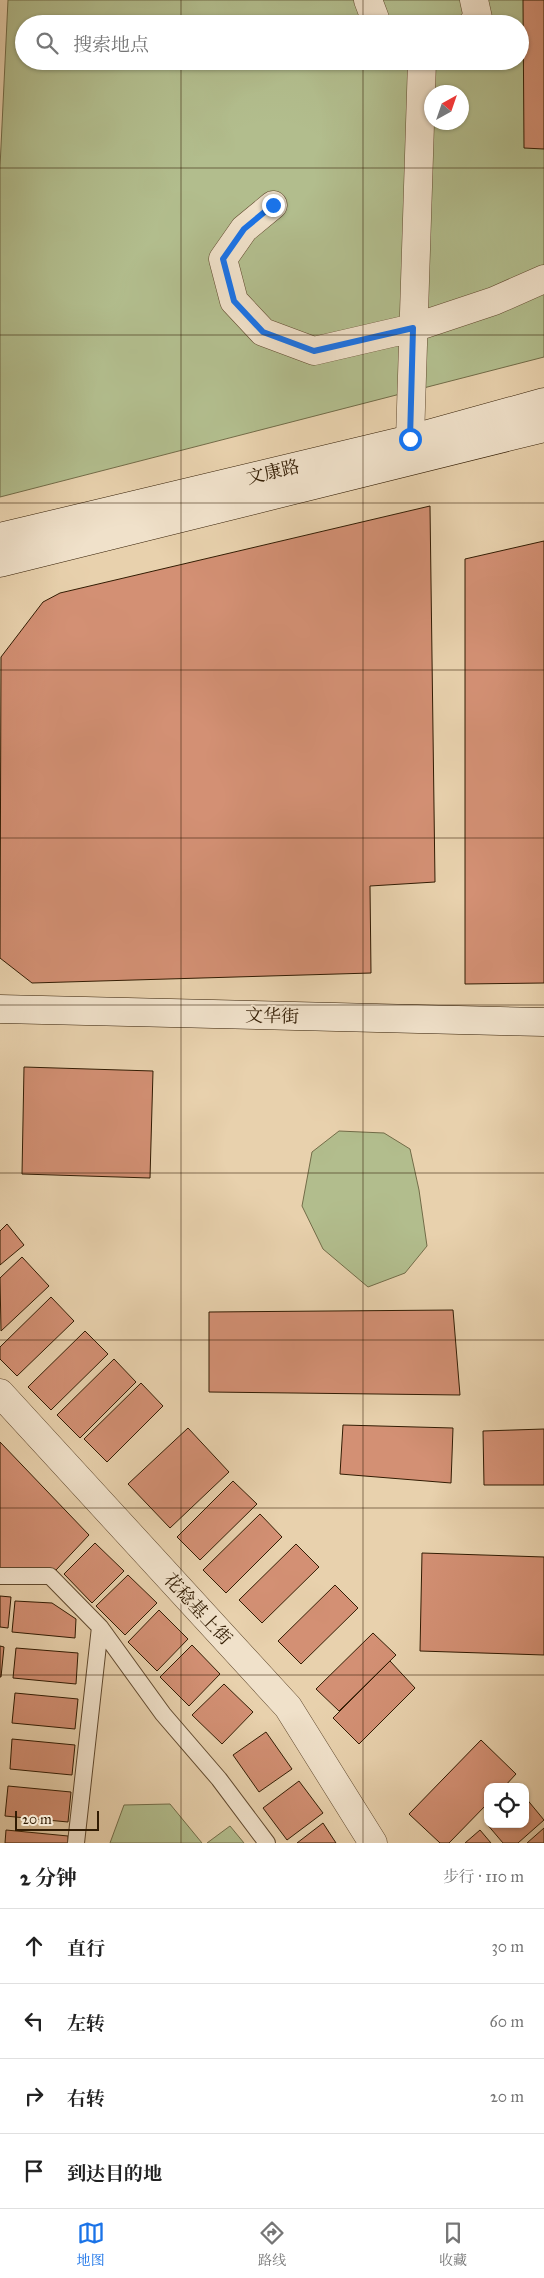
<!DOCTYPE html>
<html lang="zh">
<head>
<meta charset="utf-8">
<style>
  :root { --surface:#fff; --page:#f2f2f2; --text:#222; --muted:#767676; --line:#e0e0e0; --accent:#1a73e8 }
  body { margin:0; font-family:"IM FELL Great Primer","Noto Serif SC",serif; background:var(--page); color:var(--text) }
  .controls { position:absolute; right:15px; bottom:15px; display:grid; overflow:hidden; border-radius:10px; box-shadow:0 1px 4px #0004 }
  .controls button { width:45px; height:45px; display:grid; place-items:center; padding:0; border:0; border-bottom:1px solid var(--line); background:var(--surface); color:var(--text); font:25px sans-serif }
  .compass { position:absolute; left:424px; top:85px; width:45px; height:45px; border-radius:50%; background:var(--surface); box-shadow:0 1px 4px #0004; rotate:40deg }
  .scale { position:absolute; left:15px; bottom:12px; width:84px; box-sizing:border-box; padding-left:5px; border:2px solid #321c03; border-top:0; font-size:14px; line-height:18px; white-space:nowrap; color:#321c03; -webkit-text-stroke:4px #f0e1ca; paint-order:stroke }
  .stop { position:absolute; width:15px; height:15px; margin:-11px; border:4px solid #1a73e8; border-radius:50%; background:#fff }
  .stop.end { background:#1a73e8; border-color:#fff; box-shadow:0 1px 5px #0008 }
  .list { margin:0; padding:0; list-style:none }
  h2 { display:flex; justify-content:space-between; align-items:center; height:65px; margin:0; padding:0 20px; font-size:21px }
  h2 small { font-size:16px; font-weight:400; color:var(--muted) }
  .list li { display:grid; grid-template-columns:32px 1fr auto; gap:15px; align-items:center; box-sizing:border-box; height:75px; padding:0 20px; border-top:1px solid var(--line) }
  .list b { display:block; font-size:19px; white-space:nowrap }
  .list em { font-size:16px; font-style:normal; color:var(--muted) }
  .icon { flex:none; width:28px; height:28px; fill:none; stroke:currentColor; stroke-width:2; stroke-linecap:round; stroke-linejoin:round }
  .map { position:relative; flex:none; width:544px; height:1843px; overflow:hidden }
  .search { position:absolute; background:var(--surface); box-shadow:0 1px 4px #0004; left:15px; right:15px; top:15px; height:55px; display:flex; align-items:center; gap:12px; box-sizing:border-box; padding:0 18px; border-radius:28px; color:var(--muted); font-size:19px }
  .sheet { height:365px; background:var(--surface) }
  nav { display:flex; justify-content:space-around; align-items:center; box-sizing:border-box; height:70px; border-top:1px solid var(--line); background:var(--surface); font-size:14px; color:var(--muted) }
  nav a { display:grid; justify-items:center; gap:2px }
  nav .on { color:var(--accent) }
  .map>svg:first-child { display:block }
  .green { fill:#b2bd8d; stroke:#726c48; fill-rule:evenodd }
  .building { fill:#d39074; stroke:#321c03 }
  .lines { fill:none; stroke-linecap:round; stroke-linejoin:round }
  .lane-casing { stroke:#60492e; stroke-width:18 }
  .street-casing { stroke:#60492e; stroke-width:29 }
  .secondary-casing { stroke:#321c03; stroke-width:29 }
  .lane { stroke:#f0e1ca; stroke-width:16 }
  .street { stroke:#f0e1ca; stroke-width:28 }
  .secondary { stroke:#f0e1ca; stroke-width:28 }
  .route { stroke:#1a73e8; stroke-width:6 }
  .grid { fill:none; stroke:#321c03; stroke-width:1; stroke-opacity:0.55 }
  .labels { text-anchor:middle; stroke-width:4; stroke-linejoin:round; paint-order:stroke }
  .street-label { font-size:18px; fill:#321c03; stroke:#f0e1ca }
</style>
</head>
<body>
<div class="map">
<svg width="544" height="1843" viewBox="0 0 544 1843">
  <rect width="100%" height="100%" fill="#e8d1ad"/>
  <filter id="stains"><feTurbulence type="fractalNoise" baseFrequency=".004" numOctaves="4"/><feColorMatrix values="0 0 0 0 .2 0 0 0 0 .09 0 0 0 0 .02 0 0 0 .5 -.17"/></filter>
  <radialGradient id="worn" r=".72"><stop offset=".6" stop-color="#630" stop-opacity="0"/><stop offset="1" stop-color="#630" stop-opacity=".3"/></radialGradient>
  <!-- green -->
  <path class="green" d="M8 0H544V357L0 497V167ZM24 24H520V61H24ZM432 92H462V122H432Z
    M339 1131 384 1133 410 1149 419 1190 427 1246 405 1273 368 1287 323 1249 302 1206 312 1152Z
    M170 1804 202 1843H110L124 1805Z
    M230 1826 244 1843H207Z"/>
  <!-- building -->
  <path class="building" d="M523 0H544V149L524 148Z
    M430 506 435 882 370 886 371 973 32 983 0 958 1 657 43 602 60 593Z
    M544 541V983L465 984V559Z
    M24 1067 153 1071 150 1178 22 1174Z
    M7 1224 24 1245 0 1265V1231Z
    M22 1257 49 1286 1 1331 0 1278Z
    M51 1297 74 1321 17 1376 0 1359V1347Z
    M453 1310 460 1395 209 1392V1312Z
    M85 1331 108 1354 51 1410 28 1387Z
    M114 1359 136 1382 80 1438 57 1415Z
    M141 1383 163 1406 107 1462 84 1439Z
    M343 1425 453 1428 451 1483 340 1474Z
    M188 1428 229 1472 170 1528 128 1484Z
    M544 1429V1485H484L483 1431Z
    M0 1442 89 1535 56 1570 0 1568Z
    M233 1481 257 1504 200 1560 177 1537Z
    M260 1514 282 1537 226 1593 203 1570Z
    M95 1543 124 1571 92 1603 64 1574Z
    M296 1544 319 1567 262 1623 239 1600Z
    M422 1553 544 1557V1655L420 1651Z
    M128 1575 157 1603 125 1635 96 1606Z
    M335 1585 358 1608 301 1664 278 1641Z
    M0 1596 11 1597 8 1628 0 1627Z
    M15 1601 52 1603 76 1619 75 1638 12 1632Z
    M159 1610 188 1639 157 1671 128 1642Z
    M373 1633 396 1655 339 1711 316 1689Z
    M192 1645 220 1674 189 1706 160 1677Z
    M0 1646 4 1647 1 1677H0Z
    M16 1648 78 1653 76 1684 13 1678Z
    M390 1661 415 1688 359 1744 333 1718Z
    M224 1684 253 1712 222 1744 192 1715Z
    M15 1693 78 1699 75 1729 12 1723Z
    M266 1732 292 1769 259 1792 233 1755Z
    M12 1739 75 1745 72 1775 10 1769Z
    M481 1740 516 1774 504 1787H488V1803L449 1843H440L409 1814Z
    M299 1781 323 1813 287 1840 263 1808Z
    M8 1786 71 1792 68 1822 5 1816Z
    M525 1797 544 1820 518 1843H503L486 1823 488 1821V1824H525Z
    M323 1823 336 1843H297Z
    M544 1828V1843H527Z
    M6 1830 68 1836V1843H5Z
    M480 1830 491 1843H465Z"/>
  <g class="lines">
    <!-- lane casing -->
    <g class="lane-casing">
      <path id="lane" d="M0 1576H50L100 1627 163 1714 219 1779 267 1843
        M76 1843 100 1627"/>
    </g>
    <!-- street casing -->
    <g class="street-casing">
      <path id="street" d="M368 0 377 24
        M472 24 478 18 474 0
        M273 205 244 229 223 259 234 301 263 332 314 351 413 328 494 301 544 279
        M410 439 422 61
        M0 1393 288 1707 373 1843"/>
    </g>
    <!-- secondary casing -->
    <g class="secondary-casing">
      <path id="secondary" d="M0 537 410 439 544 402
        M0 563 544 428
        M0 1009 544 1022"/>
    </g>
    <!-- lane -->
    <use href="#lane" class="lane"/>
    <!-- street -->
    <use href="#street" class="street"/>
    <!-- secondary -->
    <use href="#secondary" class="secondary"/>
  </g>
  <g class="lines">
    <!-- route -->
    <path class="route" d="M273 205 244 229 223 259 234 301 263 332 314 351 413 328 410 439"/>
  </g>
  <!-- grid -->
  <path class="grid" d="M181 0V24M363 0V24M181 61V1843M363 61V1843M0 168H544M0 335H544M0 503H544M0 670H544M0 838H544M0 1005H544M0 1173H544M0 1340H544M0 1508H544M0 1675H544"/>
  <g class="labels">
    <!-- street labels -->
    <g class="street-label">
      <text transform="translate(273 472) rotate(-13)" y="6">文康路</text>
      <text transform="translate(272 1016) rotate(1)" y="6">文华街</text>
      <text transform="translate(198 1609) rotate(47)" y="6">花稔基上街</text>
    </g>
  </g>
  <rect width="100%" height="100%" filter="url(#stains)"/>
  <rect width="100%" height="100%" fill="url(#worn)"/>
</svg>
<div class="controls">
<button><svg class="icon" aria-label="locate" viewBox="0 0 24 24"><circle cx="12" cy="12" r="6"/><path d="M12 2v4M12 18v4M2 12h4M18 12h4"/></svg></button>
</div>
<svg class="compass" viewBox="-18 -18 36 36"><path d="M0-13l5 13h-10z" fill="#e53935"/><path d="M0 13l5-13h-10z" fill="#767676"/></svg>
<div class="scale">20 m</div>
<div class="stop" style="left:410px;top:439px"></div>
<div class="stop end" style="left:273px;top:205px"></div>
<div class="search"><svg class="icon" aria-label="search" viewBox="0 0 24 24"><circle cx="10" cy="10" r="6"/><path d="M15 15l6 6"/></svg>搜索地点</div>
</div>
<section class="sheet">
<h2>2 分钟<small>步行 · 110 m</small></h2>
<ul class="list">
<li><svg class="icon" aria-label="ahead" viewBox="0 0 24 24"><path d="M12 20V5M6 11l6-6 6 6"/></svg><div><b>直行</b></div><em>30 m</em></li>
<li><svg class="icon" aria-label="left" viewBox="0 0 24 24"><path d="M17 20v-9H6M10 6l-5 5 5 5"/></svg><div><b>左转</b></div><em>60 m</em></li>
<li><svg class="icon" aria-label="right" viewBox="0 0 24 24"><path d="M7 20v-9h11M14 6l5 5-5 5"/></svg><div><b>右转</b></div><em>20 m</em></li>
<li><svg class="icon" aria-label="arrive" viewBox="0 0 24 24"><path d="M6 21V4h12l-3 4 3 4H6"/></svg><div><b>到达目的地</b></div></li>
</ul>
</section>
<nav>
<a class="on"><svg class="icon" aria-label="map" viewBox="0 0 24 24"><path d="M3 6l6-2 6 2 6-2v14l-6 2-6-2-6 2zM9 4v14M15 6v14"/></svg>地图</a>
<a><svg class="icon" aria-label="directions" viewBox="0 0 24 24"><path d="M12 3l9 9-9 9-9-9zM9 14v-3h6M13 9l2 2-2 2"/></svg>路线</a>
<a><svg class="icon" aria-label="saved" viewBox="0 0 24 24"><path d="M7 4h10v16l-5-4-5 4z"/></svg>收藏</a>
</nav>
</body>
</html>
